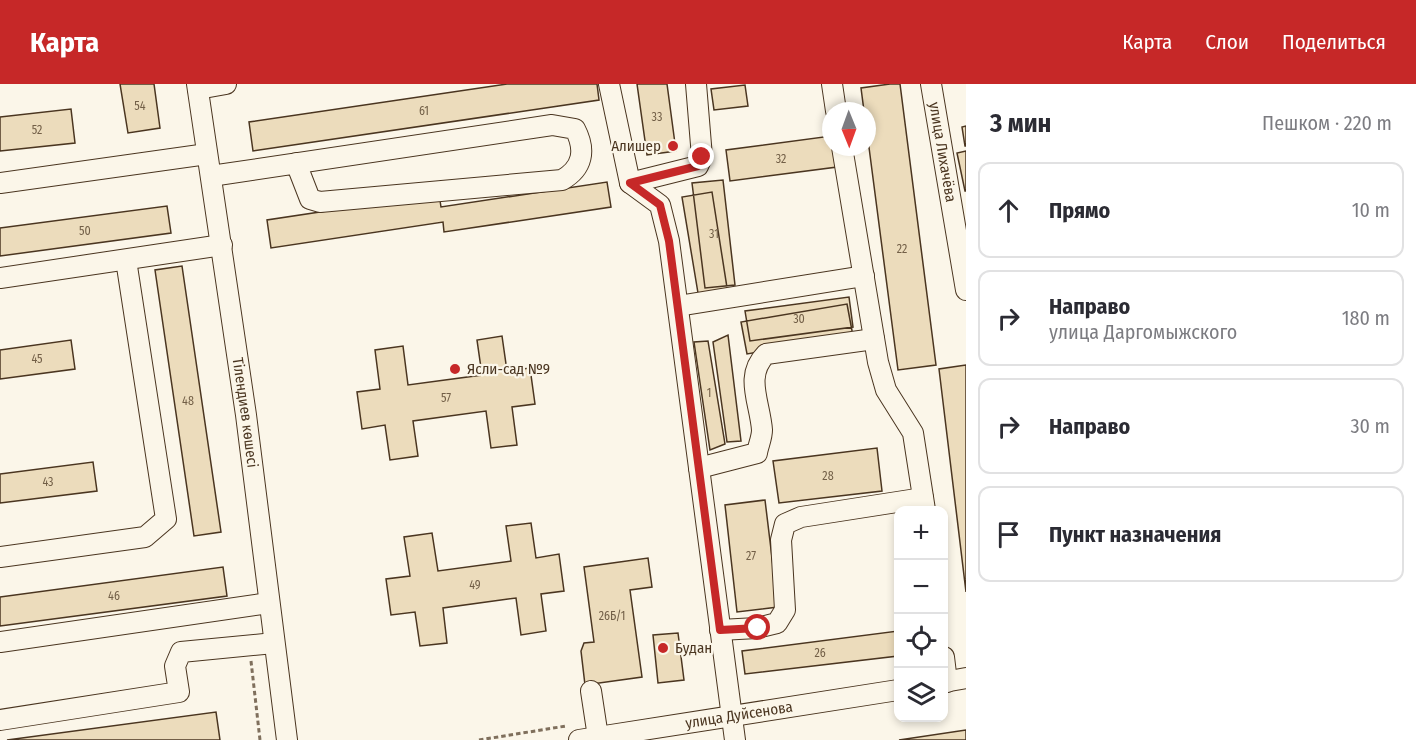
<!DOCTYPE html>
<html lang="ru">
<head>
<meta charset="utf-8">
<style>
  :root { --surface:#fff; --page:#f2f2f3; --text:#2b2b33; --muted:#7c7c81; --line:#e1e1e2; --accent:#c62828 }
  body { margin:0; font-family:"Fira Sans Condensed",sans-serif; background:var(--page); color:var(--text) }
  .controls { position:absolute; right:18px; bottom:18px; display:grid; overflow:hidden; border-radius:12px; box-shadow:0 3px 9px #0003 }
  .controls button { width:54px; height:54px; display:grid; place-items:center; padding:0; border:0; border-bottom:2px solid var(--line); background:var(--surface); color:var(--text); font:30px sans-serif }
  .compass { position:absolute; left:822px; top:18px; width:54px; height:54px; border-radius:50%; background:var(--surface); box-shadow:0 3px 9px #0003; rotate:179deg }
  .stop { position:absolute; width:18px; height:18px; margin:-14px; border:4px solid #c62828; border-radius:50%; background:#fff }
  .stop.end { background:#c62828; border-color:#fff; box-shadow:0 2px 6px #0008 }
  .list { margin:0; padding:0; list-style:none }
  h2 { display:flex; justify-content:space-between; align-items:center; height:78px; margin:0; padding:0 24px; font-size:26px }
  h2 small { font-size:20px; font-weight:400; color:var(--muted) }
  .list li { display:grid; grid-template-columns:39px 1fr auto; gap:18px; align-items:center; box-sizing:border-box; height:96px; margin:0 12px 12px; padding:0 12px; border:2px solid var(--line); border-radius:12px }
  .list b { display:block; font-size:22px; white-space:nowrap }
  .list p { margin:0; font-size:20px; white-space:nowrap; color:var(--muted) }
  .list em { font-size:20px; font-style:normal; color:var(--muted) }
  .icon { flex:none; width:33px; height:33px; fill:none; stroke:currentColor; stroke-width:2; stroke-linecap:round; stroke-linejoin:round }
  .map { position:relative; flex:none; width:966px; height:656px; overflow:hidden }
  header { display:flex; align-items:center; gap:36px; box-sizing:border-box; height:84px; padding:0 30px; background:var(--accent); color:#fff }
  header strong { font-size:28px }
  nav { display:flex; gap:33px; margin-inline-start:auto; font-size:21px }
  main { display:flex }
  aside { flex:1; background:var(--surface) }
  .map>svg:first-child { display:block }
  .building { fill:#ecdcbc; stroke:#4a3520; stroke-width:1.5 }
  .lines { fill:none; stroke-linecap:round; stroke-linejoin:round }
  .minor-casing { stroke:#4a3520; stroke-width:22 }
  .path { stroke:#7f6f5c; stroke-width:3; stroke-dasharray:4.5 3; stroke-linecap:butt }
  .minor { stroke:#fbf6e9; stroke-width:20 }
  .route { stroke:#c62828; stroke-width:8 }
  .poi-dot { fill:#c62828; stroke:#fbf6e9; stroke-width:2 }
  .labels { text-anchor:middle; stroke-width:4.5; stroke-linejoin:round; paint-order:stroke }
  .number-label { font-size:12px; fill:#725f47 }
  .poi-label { font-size:15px; fill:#4a3520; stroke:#fbf6e9; text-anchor:start }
  .street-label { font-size:15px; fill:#4a3520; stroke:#fbf6e9 }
</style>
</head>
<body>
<header>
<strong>Карта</strong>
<nav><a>Карта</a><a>Слои</a><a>Поделиться</a></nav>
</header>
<main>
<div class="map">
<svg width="966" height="656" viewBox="0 0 966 656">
  <rect width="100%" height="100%" fill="#fbf6e9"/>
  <!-- building -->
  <path class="building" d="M120 0H154L160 44 128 49Z
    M507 0H597L599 16 253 67 249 38Z
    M637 0H667L676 67 647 71Z
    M890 0H900L936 281 898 286 867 48V27H864L861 4Z
    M745 1 748 22 714 26 711 5Z
    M71 25 75 59 0 67V33Z
    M966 42V62H965L962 43Z
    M831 52V63H834L837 83 730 97 726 66Z
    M966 67V107H965L957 69Z
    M723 96 735 201 705 204 692 99Z
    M607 98 611 123 444 148 443 138 271 164 267 136 439 110 441 123Z
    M712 108 728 210 699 215 682 113Z
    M167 122 171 149 0 172V144Z
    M182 182 221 448 194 452 155 186Z
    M849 213 853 243 750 257 745 227Z
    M847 220 853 252 747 270 741 238Z
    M728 251 741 357 727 358 713 258Z
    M502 252 507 287 530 284 535 320 512 323 517 361 491 364 486 327 413 337 418 372 390 376 385 341 362 345 357 308 380 305 375 266 403 262 408 301 482 291 477 256Z
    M71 256 75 285 0 295V266Z
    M708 257 725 360 710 366 694 258Z
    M966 281V508L939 285Z
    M877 364 882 407 779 419 773 377Z
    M93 378 97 407 0 419V390Z
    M765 416 778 523 737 528 725 421Z
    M531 439 536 474 559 470 564 507 541 510 546 547 521 551 516 514 443 524 447 559 420 562 415 528 391 531 386 495 410 492 404 453 432 449 438 487 511 477 506 442Z
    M648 474 652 503 630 506 642 593 585 601 581 567 584 559 594 558 584 483Z
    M223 483 227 512 0 542V513Z
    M898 547V572L745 590 742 567Z
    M678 549 684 596 658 599 653 551Z
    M216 628 220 656H7Z
    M966 646V656H899Z"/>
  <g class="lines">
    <!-- minor casing -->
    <g class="minor-casing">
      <g id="minor">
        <path id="s1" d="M197 0 246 331 287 656"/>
        <path d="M609 0 630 99 660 121 669 157 735 656"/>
        <path d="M832 0 836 27"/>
        <path id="s2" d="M931 0 966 206"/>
        <path d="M198 5 226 0"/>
        <path d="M842 63 878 278 886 306 913 349 925 426"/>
        <path d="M211 92 552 41 575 45C586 66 583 84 562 96L320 118 310 115 296 79"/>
        <path d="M0 99 207 70"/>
        <path d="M630 99 698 82 702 73 696 0"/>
        <path d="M0 194 222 161"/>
        <path d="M678 222 864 192"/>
        <path d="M699 384 757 369C758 362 762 354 762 346 760 318 744 292 766 270L874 255"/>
        <path d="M0 473 145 453 166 435 126 176"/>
        <path d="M720 546 757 544 777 539 785 526 781 456 785 440 801 433 923 414"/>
        <path d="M0 558 269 519"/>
        <path d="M944 573 947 598"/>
        <path d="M944 598 966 594"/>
        <path d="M591 607 598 653"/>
        <path d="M0 636 179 608 175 582 181 568 274 559"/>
        <path id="s3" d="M579 656 898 606"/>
      </g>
    </g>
    <!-- path -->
    <path class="path" d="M251 577 260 656
      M479 656 566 642"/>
    <!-- minor -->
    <use href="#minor" class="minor"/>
  </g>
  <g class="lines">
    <!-- route -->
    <path class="route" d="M702 73 698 82 630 99 660 121 669 157 720 546 758 544"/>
  </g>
  <!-- markers -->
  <g class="poi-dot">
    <circle cx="673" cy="62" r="6"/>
    <circle cx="455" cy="285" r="6"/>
    <circle cx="663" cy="564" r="6"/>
  </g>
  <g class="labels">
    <!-- number labels -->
    <g class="number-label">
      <text x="140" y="26">54</text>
      <text x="424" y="31">61</text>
      <text x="657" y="37">33</text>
      <text x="37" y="50">52</text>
      <text x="781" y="79">32</text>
      <text x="85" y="151">50</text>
      <text x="714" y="154">31</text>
      <text x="902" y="169">22</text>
      <text x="799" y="239">30</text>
      <text x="37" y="279">45</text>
      <text x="709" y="313">1</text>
      <text x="446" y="318">57</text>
      <text x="188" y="321">48</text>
      <text x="828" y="396">28</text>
      <text x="48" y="402">43</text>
      <text x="751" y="476">27</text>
      <text x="475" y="505">49</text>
      <text x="114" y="516">46</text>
      <text x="612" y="536">26Б/1</text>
      <text x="820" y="573">26</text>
    </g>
    <!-- poi labels -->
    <g class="poi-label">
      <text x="661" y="67" text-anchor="end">Алишер</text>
      <text x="467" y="290">Ясли-сад №9</text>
      <text x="675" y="569">Будан</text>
    </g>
    <!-- street labels -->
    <g class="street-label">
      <text dy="5" stroke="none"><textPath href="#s2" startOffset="69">улица Лихачёва</textPath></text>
      <text dy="5" stroke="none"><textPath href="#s1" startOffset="332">Тілендиев көшесі</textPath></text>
      <text dy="5" stroke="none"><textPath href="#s3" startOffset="162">улица Дуйсенова</textPath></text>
    </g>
  </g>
</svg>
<div class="controls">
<button>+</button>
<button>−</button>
<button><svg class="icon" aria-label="locate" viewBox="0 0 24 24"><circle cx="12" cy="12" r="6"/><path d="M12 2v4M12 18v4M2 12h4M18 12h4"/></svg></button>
<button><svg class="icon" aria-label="layers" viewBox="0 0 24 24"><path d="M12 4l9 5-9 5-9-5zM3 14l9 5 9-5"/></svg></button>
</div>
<svg class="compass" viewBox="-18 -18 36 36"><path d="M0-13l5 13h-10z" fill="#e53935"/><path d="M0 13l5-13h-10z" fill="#7c7c81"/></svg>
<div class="stop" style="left:758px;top:544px"></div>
<div class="stop end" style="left:702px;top:73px"></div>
</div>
<aside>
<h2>3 мин<small>Пешком · 220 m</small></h2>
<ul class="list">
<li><svg class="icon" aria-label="ahead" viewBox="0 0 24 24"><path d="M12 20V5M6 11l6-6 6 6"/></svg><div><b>Прямо</b></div><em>10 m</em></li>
<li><svg class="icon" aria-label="right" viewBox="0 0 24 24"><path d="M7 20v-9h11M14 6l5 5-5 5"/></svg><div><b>Направо</b><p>улица Даргомыжского</p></div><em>180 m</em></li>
<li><svg class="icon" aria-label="right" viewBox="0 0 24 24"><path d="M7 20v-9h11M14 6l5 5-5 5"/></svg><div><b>Направо</b></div><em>30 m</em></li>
<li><svg class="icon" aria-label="arrive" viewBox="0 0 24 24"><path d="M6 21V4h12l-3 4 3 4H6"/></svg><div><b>Пункт назначения</b></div></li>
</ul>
</aside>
</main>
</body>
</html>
